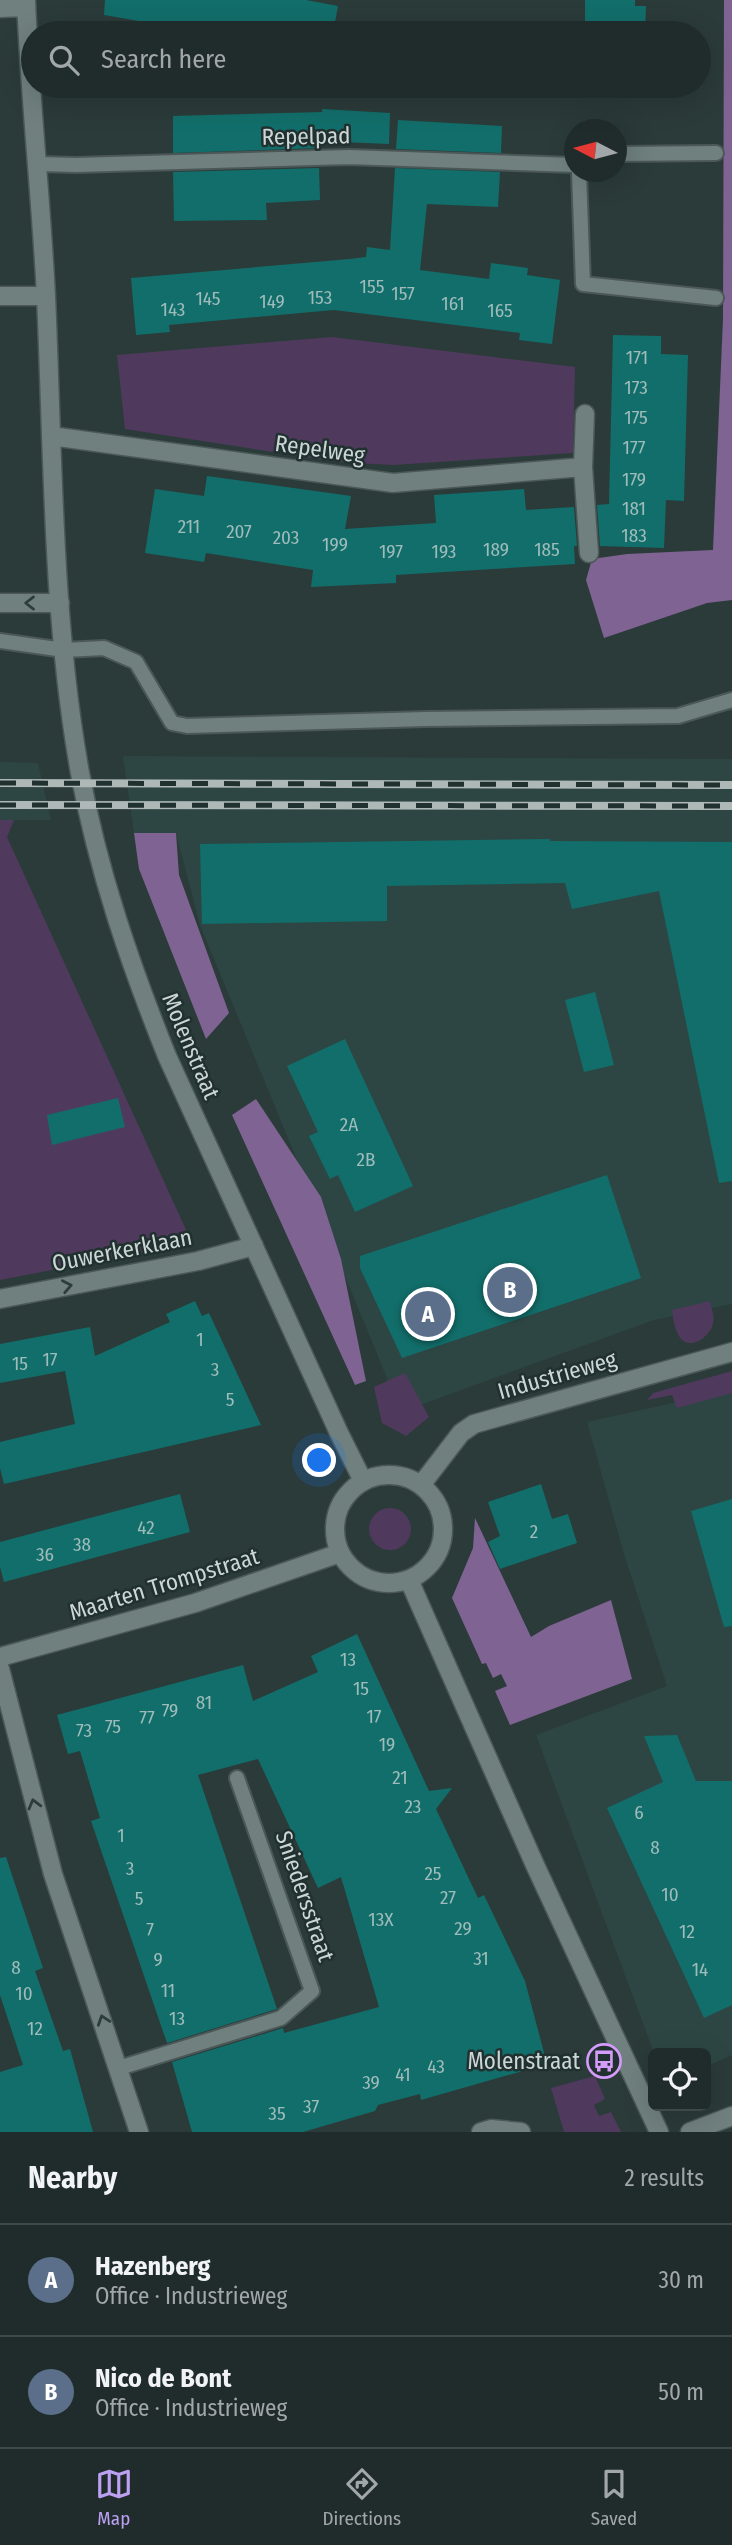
<!DOCTYPE html>
<html lang="en">
<head>
<meta charset="utf-8">
<style>
  :root { --surface:#202c2c; --page:#2d3838; --text:#f1f3f6; --muted:#a2a7a9; --line:#3d4848; --accent:#bca0f2 }
  body { margin:0; font-family:"Fira Sans Condensed",sans-serif; background:var(--page); color:var(--text) }
  .controls { position:absolute; right:21px; bottom:21px; display:grid; overflow:hidden; border-radius:10px; box-shadow:0 7px 28px #0002 }
  .controls button { width:63px; height:63px; display:grid; place-items:center; padding:0; border:0; border-bottom:2px solid var(--line); background:var(--surface); color:var(--text); font:35px sans-serif }
  .compass { position:absolute; left:564px; top:119px; width:63px; height:63px; border-radius:50%; background:var(--surface); box-shadow:0 7px 28px #0002; rotate:276deg }
  .you { position:absolute; left:320px; top:1461px; width:24px; height:24px; margin:-18px; border:5px solid #fff; border-radius:50%; background:#1a73e8; box-shadow:0 0 0 10px #1a73e833 }
  .badge { display:grid; place-items:center; width:46px; height:46px; border-radius:50%; background:var(--accent); color:#fff; font-size:23px; font-weight:700 }
  .pin { position:absolute; translate:-50% -50%; border:4px solid #fff; box-shadow:0 2px 7px #0006 }
  .list { margin:0; padding:0; list-style:none }
  h2 { display:flex; justify-content:space-between; align-items:center; height:91px; margin:0; padding:0 28px; font-size:30px }
  h2 small { font-size:23px; font-weight:400; color:var(--muted) }
  .list li { display:grid; grid-template-columns:46px 1fr auto; gap:21px; align-items:center; box-sizing:border-box; height:112px; padding:0 28px; border-top:2px solid var(--line) }
  .list b { display:block; font-size:26px; white-space:nowrap }
  .list p { margin:0; font-size:23px; white-space:nowrap; color:var(--muted) }
  .list em { font-size:23px; font-style:normal; color:var(--muted) }
  .icon { flex:none; width:38px; height:38px; fill:none; stroke:currentColor; stroke-width:2; stroke-linecap:round; stroke-linejoin:round }
  .map { position:relative; flex:none; width:732px; height:2132px; overflow:hidden }
  .search { position:absolute; background:var(--surface); box-shadow:0 7px 28px #0002; left:21px; right:21px; top:21px; height:77px; display:flex; align-items:center; gap:18px; box-sizing:border-box; padding:0 24px; border-radius:38px; color:var(--muted); font-size:26px }
  .sheet { height:315px; background:var(--surface) }
  nav { display:flex; justify-content:space-around; align-items:center; box-sizing:border-box; height:98px; border-top:2px solid var(--line); background:var(--surface); font-size:19px; color:var(--muted) }
  nav a { display:grid; justify-items:center; gap:4px }
  nav .on { color:var(--accent) }
  .map>svg:first-child { display:block }
  .built { fill:#2d4644 }
  .green { fill:#4f3a5d }
  .forest { fill:#7f6392 }
  .building { fill:#126e6a }
  .lines { fill:none; stroke-linecap:round; stroke-linejoin:round }
  .lane-casing { stroke:#4b5857; stroke-width:18 }
  .street-casing { stroke:#4b5857; stroke-width:21 }
  .lane { stroke:#6f807f; stroke-width:14 }
  .street { stroke:#6f807f; stroke-width:18 }
  .rail-casing { stroke:#adb8b7; stroke-width:8 }
  .rail { stroke:#213130; stroke-width:5; stroke-dasharray:16; stroke-linecap:butt }
  .oneway { stroke:#2d3d3c }
  .labels { text-anchor:middle; stroke-width:5; stroke-linejoin:round; paint-order:stroke }
  .number-label { font-size:19px; fill:#9ebcbb }
  .street-label { font-size:23px; fill:#cdd6d6; stroke:#213130 }
  .poi-label { font-size:23px; fill:#cdd6d6; stroke:#213130; text-anchor:end }
</style>
</head>
<body>
<div class="map">
<svg width="732" height="2132" viewBox="0 0 732 2132">
  <rect width="100%" height="100%" fill="#2b3b3a"/>
  <!-- built -->
  <path class="built" d="M123 756 732 759V1304L654 1320 401 1412 200 925 176 833H134Z
    M0 762 38 763 51 820H0Z
    M732 1390V2055L706 2067V2053H654L536 1735 667 1686 624 1554 587 1422Z"/>
  <!-- green -->
  <path class="green" d="M332 337 575 367 573 453 393 465 338 462 125 429 117 355Z
    M0 820H14L7 837 192 1243 0 1280Z
    M710 1301C711 1308 715 1316 713 1323 710 1339 685 1354 677 1332 674 1326 673 1317 672 1310Z
    M732 1371V1393L677 1408 672 1395 647 1400 653 1393Z
    M405 1373 429 1417 406 1436 382 1423 374 1387Z
    M369 1529a21 21 0 1 1 42 0a21 21 0 1 1-42 0Z
    M595 2076 605 2099 594 2105 599 2116 611 2112 621 2132H564L551 2088Z"/>
  <!-- forest -->
  <path class="forest" d="M724 0H732V600L707 603 604 638 586 580 592 559 627 554 713 550 723 319Z
    M134 833H176L179 875 229 1013 206 1039 139 869Z
    M256 1099 321 1197 341 1259 366 1381 355 1385 232 1115Z
    M475 1518 531 1637 549 1626 611 1600 632 1679 510 1725 495 1691 507 1686 501 1674 493 1678 486 1663 482 1664 452 1598 473 1548Z"/>
  <!-- building -->
  <path class="building" d="M105 0H306L338 6 333 33H208L104 15Z
    M585 0H635V6H646L645 33H585Z
    M322 109 390 113 389 144 319 141V148L173 153V116L322 112Z
    M398 120 502 126 501 153 396 149Z
    M319 168 320 200 266 203 267 220 174 221 173 172Z
    M395 168 500 172 498 207 427 204 420 270 489 279 491 263 528 268 527 275 560 280 552 344 519 340 520 333 334 310 169 325 170 332 136 335 131 278 350 259 366 257 367 247 390 250Z
    M613 335 661 336V354L688 355 684 501 666 500 664 548 600 546 597 505 609 504Z
    M207 476 351 496 345 529 436 523 434 495 524 489 526 510 574 507 577 546H574L575 564 396 575V583L311 587 313 570 206 553 204 562 145 553 155 489 204 496Z
    M550 839V841L732 842V1181L719 1183 659 891 572 909 565 883 387 886V921L202 924 200 844Z
    M595 992 614 1065 584 1072 565 1000Z
    M345 1039 413 1186 355 1212 338 1175 330 1179 309 1136 318 1132 287 1066Z
    M118 1098 125 1127 52 1145 47 1115Z
    M607 1175 641 1278 402 1358 360 1268V1256Z
    M195 1301 202 1316 209 1313 261 1425 4 1484 0 1468V1442L75 1424 65 1371 0 1383V1344L90 1327 95 1356 170 1322 166 1314Z
    M541 1484 552 1519 568 1514 577 1543 500 1569 488 1542 500 1536 488 1502Z
    M180 1494 190 1532 4 1582 0 1567V1542Z
    M732 1499V1626L724 1627 691 1511Z
    M357 1634 429 1791 452 1788 436 1809 478 1898 484 1895 525 1981 547 2064 421 2100 420 2094 378 2105 375 2111 303 2132H192L172 2062 283 2028 284 2033 379 2007 341 1877 318 1888 258 1759 198 1775 277 2009 167 2043 91 1821 100 1818 80 1751 68 1754 57 1715 243 1665 253 1701 318 1672 311 1656Z
    M677 1735 696 1781H732V2005L704 2018 607 1808 663 1782 644 1736Z
    M6 1857 43 1968 35 1971 63 2051 70 2049 93 2132H0V2072L23 2065 0 1995V1858Z"/>
  <g class="lines">
    <!-- lane casing -->
    <g class="lane-casing">
      <path id="lane" d="M616 154 716 153
        M38 164 76 165 349 157 574 165
        M579 172 583 284 716 298
        M0 641 64 650 104 648 136 662 172 723 187 726 426 719 678 716 732 700
        M119 2068 281 2018 312 1991 237 1778"/>
    </g>
    <!-- street casing -->
    <g class="street-casing">
      <path id="street" d="M26 0C30 99 41 197 46 296 53 453 52 619 80 773 98 871 130 964 167 1056L339 1433 363 1481
        M0 8 26 7
        M0 296H46
        M51 436 393 483 583 467 585 414
        M583 467 589 553
        M0 603H60
        M0 1299 198 1261 254 1246
        M335 1529a54 54 0 1 1 108 0a54 54 0 1 1-108 0Z
        M421 1485 461 1433 474 1424 732 1352
        M409 1580 535 1865 659 2132
        M0 1657 195 1603 340 1553
        M0 1669 53 1874 139 2132
        M481 2132 491 2129 521 2132
        M690 2132 732 2116"/>
    </g>
    <!-- lane -->
    <use href="#lane" class="lane"/>
    <!-- street -->
    <use href="#street" class="street"/>
    <!-- rail casing -->
    <g class="rail-casing">
      <path id="rail" d="M0 783 732 785
        M0 805 732 806"/>
    </g>
    <!-- rail -->
    <use href="#rail" class="rail"/>
  </g>
  <!-- one-way arrows -->
  <defs><path id="oneway-chevron" d="M-2-3.5L2.5 0L-2 3.5" fill="none" stroke-width="1.6" stroke-linecap="round" stroke-linejoin="round" transform="scale(1.75)"/></defs>
  <g class="oneway">
    <use href="#oneway-chevron" transform="translate(30 603) rotate(180)"/>
    <use href="#oneway-chevron" transform="translate(67 1286) rotate(-11)"/>
    <use href="#oneway-chevron" transform="translate(34 1804) rotate(-105)"/>
    <use href="#oneway-chevron" transform="translate(103 2020) rotate(-109)"/>
  </g>
  <!-- icons -->
  <defs>
    <g id="bus-ring" transform="scale(1.75)"><circle r="9.5" fill="#213130" stroke="#d59bfa" stroke-width="1.5"/><path d="M-5-6H5V4H4V6H2V4H-2V6H-4V4H-5ZM-3.5-4V0h7V-4ZM-3.5 1.2v1.5H-2V1.2ZM2 1.2v1.5H3.5V1.2Z" fill="#d59bfa"/></g>
  </defs>
  <g fill-rule="evenodd">
    <use href="#bus-ring" x="604" y="2061"/>
  </g>
  <g class="labels">
    <!-- number labels -->
    <g class="number-label">
      <text x="372" y="293">155</text>
      <text x="403" y="300">157</text>
      <text x="320" y="304">153</text>
      <text x="208" y="305">145</text>
      <text x="272" y="308">149</text>
      <text x="453" y="310">161</text>
      <text x="173" y="316">143</text>
      <text x="500" y="317">165</text>
      <text x="637" y="364">171</text>
      <text x="636" y="394">173</text>
      <text x="636" y="424">175</text>
      <text x="634" y="454">177</text>
      <text x="634" y="486">179</text>
      <text x="634" y="515">181</text>
      <text x="189" y="533">211</text>
      <text x="239" y="538">207</text>
      <text x="634" y="542">183</text>
      <text x="286" y="544">203</text>
      <text x="335" y="551">199</text>
      <text x="496" y="556">189</text>
      <text x="547" y="556">185</text>
      <text x="391" y="558">197</text>
      <text x="444" y="558">193</text>
      <text x="349" y="1131">2A</text>
      <text x="366" y="1166">2B</text>
      <text x="200" y="1346">1</text>
      <text x="50" y="1366">17</text>
      <text x="20" y="1370">15</text>
      <text x="215" y="1376">3</text>
      <text x="230" y="1406">5</text>
      <text x="146" y="1534">42</text>
      <text x="534" y="1538">2</text>
      <text x="82" y="1551">38</text>
      <text x="45" y="1561">36</text>
      <text x="348" y="1666">13</text>
      <text x="361" y="1695">15</text>
      <text x="204" y="1709">81</text>
      <text x="170" y="1717">79</text>
      <text x="374" y="1723">17</text>
      <text x="147" y="1724">77</text>
      <text x="113" y="1733">75</text>
      <text x="84" y="1737">73</text>
      <text x="387" y="1751">19</text>
      <text x="400" y="1784">21</text>
      <text x="413" y="1813">23</text>
      <text x="639" y="1819">6</text>
      <text x="121" y="1842">1</text>
      <text x="655" y="1854">8</text>
      <text x="130" y="1875">3</text>
      <text x="433" y="1880">25</text>
      <text x="670" y="1901">10</text>
      <text x="448" y="1904">27</text>
      <text x="139" y="1905">5</text>
      <text x="381" y="1926">13X</text>
      <text x="463" y="1935">29</text>
      <text x="150" y="1936">7</text>
      <text x="687" y="1938">12</text>
      <text x="481" y="1965">31</text>
      <text x="158" y="1966">9</text>
      <text x="16" y="1974">8</text>
      <text x="700" y="1976">14</text>
      <text x="168" y="1997">11</text>
      <text x="24" y="2000">10</text>
      <text x="177" y="2025">13</text>
      <text x="35" y="2035">12</text>
      <text x="436" y="2073">43</text>
      <text x="403" y="2081">41</text>
      <text x="371" y="2089">39</text>
      <text x="311" y="2113">37</text>
      <text x="277" y="2120">35</text>
    </g>
    <!-- street labels -->
    <g class="street-label">
      <text transform="translate(306 136) rotate(-1)" y="8">Repelpad</text>
      <text transform="translate(320 449) rotate(8)" y="8">Repelweg</text>
      <text transform="translate(191 1046) rotate(67)" y="8">Molenstraat</text>
      <text transform="translate(122 1250) rotate(-11)" y="8">Ouwerkerklaan</text>
      <text transform="translate(557 1375) rotate(-16)" y="8">Industrieweg</text>
      <text transform="translate(164 1584) rotate(-17)" y="8">Maarten Trompstraat</text>
      <text transform="translate(305 1896) rotate(71)" y="8">Sniedersstraat</text>
    </g>
    <!-- poi labels -->
    <g class="poi-label">
      <text x="580" y="2069">Molenstraat</text>
    </g>
  </g>
</svg>
<div class="controls">
<button><svg class="icon" aria-label="locate" viewBox="0 0 24 24"><circle cx="12" cy="12" r="6"/><path d="M12 2v4M12 18v4M2 12h4M18 12h4"/></svg></button>
</div>
<svg class="compass" viewBox="-18 -18 36 36"><path d="M0-13l5 13h-10z" fill="#e53935"/><path d="M0 13l5-13h-10z" fill="#a2a7a9"/></svg>
<div class="you"></div>
<div class="pin badge" style="left:428px;top:1314px;background:#5c6f8a">A</div>
<div class="pin badge" style="left:510px;top:1290px;background:#5c6f8a">B</div>
<div class="search"><svg class="icon" aria-label="search" viewBox="0 0 24 24"><circle cx="10" cy="10" r="6"/><path d="M15 15l6 6"/></svg>Search here</div>
</div>
<section class="sheet">
<h2>Nearby<small>2 results</small></h2>
<ul class="list">
<li><span class="badge" style="background:#5c6f8a">A</span><div><b>Hazenberg</b><p>Office · Industrieweg</p></div><em>30 m</em></li>
<li><span class="badge" style="background:#5c6f8a">B</span><div><b>Nico de Bont</b><p>Office · Industrieweg</p></div><em>50 m</em></li>
</ul>
</section>
<nav>
<a class="on"><svg class="icon" aria-label="map" viewBox="0 0 24 24"><path d="M3 6l6-2 6 2 6-2v14l-6 2-6-2-6 2zM9 4v14M15 6v14"/></svg>Map</a>
<a><svg class="icon" aria-label="directions" viewBox="0 0 24 24"><path d="M12 3l9 9-9 9-9-9zM9 14v-3h6M13 9l2 2-2 2"/></svg>Directions</a>
<a><svg class="icon" aria-label="saved" viewBox="0 0 24 24"><path d="M7 4h10v16l-5-4-5 4z"/></svg>Saved</a>
</nav>
</body>
</html>
